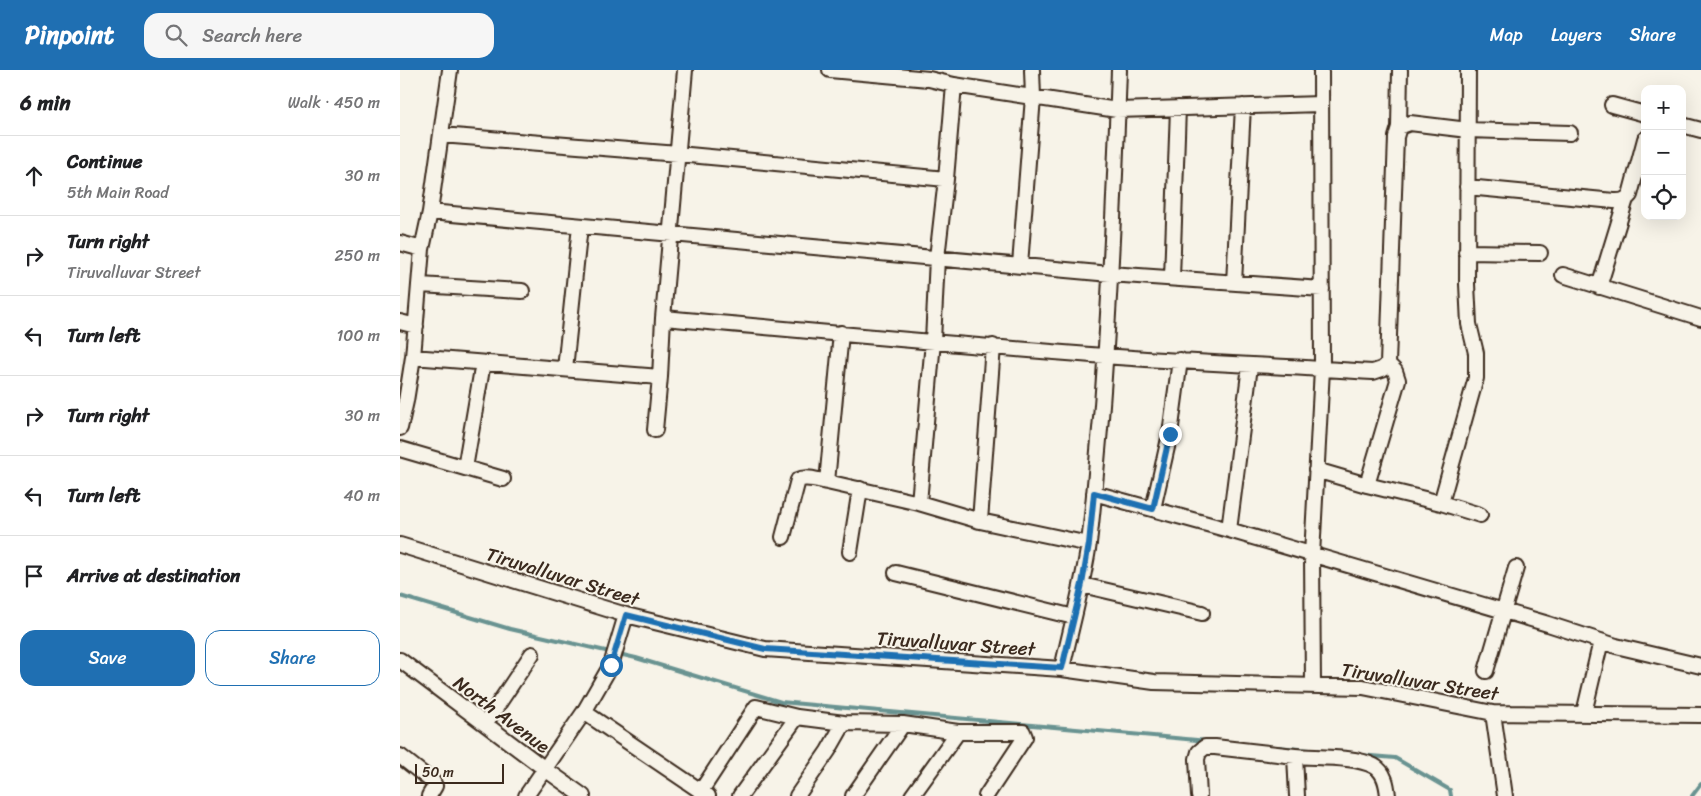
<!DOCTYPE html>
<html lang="en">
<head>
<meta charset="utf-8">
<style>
  :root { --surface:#fff; --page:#f6f6f6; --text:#202124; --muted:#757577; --line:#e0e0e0; --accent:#1f6fb2 }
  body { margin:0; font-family:Sriracha,sans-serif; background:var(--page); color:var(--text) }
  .controls { position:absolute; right:15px; top:15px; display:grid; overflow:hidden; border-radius:10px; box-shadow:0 5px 20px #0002 }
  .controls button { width:45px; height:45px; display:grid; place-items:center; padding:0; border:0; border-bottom:1px solid var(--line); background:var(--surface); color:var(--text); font:25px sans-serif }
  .scale { position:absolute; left:15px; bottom:12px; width:89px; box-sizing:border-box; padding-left:5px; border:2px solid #3b2a1e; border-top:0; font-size:14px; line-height:18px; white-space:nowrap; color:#3b2a1e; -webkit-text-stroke:4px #f7f3e8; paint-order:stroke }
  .stop { position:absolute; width:15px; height:15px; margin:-11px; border:4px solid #1f6fb2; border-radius:50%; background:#fff }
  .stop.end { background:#1f6fb2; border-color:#fff; box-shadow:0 1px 5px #0008 }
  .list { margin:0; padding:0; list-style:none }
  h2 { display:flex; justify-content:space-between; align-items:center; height:65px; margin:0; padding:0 20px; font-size:21px }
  h2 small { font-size:16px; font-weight:400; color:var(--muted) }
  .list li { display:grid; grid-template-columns:32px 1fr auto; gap:15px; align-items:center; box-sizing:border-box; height:80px; padding:0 20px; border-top:1px solid var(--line) }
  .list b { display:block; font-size:19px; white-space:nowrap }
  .list p { margin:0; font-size:16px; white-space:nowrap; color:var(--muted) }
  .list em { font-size:16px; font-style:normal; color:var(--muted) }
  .actions { display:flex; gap:10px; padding:15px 20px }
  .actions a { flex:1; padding:11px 0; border:1px solid var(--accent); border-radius:15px; text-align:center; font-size:18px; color:var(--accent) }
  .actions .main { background:var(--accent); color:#fff }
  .icon { flex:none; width:28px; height:28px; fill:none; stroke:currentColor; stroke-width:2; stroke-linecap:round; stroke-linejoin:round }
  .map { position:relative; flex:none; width:1301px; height:726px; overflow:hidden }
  header { display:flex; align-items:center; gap:30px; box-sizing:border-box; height:70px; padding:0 25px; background:var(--accent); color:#fff }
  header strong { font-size:24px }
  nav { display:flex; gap:28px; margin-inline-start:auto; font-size:18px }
  .search { width:350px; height:45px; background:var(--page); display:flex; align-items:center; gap:12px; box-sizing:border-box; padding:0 18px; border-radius:15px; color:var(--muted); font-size:19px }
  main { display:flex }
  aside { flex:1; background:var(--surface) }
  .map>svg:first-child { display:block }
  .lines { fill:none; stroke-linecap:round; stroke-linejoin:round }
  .stream { stroke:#699391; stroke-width:4 }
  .minor-casing { stroke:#3b2a1e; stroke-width:18 }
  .minor { stroke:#f7f3e8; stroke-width:14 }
  .route { stroke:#1f6fb2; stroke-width:6 }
  .labels { text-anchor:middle; stroke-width:4; stroke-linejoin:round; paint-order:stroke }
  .street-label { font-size:19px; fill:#3b2a1e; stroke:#f7f3e8 }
</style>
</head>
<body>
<header>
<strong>Pinpoint</strong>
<div class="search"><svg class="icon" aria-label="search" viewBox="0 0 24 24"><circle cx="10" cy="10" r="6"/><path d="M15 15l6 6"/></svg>Search here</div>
<nav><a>Map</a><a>Layers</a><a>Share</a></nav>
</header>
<main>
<aside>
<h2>6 min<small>Walk · 450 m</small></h2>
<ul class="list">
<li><svg class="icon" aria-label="ahead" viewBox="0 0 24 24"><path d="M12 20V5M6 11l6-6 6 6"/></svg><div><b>Continue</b><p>5th Main Road</p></div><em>30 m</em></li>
<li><svg class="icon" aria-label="right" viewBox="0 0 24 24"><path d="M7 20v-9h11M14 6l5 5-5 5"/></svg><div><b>Turn right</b><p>Tiruvalluvar Street</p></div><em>250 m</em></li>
<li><svg class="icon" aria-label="left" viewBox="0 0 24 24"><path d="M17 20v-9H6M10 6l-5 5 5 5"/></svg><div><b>Turn left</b></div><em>100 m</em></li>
<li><svg class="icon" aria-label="right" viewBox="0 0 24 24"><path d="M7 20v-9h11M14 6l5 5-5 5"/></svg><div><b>Turn right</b></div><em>30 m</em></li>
<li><svg class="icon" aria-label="left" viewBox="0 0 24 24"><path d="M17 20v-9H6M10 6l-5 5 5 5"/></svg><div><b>Turn left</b></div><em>40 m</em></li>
<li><svg class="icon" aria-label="arrive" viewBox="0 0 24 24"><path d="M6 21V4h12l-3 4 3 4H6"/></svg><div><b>Arrive at destination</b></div></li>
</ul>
<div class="actions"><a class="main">Save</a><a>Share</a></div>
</aside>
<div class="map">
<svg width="1301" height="726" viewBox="0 0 1301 726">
  <rect width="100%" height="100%" fill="#f7f3e8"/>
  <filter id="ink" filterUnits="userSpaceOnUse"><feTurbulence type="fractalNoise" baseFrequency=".02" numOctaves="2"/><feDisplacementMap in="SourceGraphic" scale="10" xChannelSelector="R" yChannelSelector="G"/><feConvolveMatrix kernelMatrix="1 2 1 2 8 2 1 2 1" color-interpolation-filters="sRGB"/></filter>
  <g filter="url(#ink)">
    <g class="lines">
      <!-- stream -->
      <path class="stream" d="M0 526 110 559 236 588 381 632 808 671
        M877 677 910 680
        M959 685 995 688 1050 720 1051 726
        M1292 726 1301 714"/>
      <!-- minor casing -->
      <g class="minor-casing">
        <path id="minor" d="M430 0 529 9 554 15 717 40 920 34
          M1212 35 1245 44
          M1282 55 1301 60
          M999 57 1010 53 1068 60 1170 63
          M41 65 278 84 546 109
          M1067 117 1214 131C1221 131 1225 131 1230 125L1245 69
          M30 142 710 204 922 219
          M0 173 22 179
          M1066 182 1140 183
          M620 195 633 27 632 0
          M1163 205 1301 248
          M772 208 778 38
          M834 213 843 36
          M20 215 122 221
          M1199 217 1226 129
          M263 248C410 261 557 275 704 286 794 293 884 296 973 302L982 299 988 294 996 67 999 57 1000 0
          M0 252 16 256
          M441 263 427 412 519 433 580 451 689 474
          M13 287 260 307
          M165 299 180 156
          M0 358 6 331 13 287 22 179 30 142 50 0
          M255 360 260 307 263 248 285 0
          M0 379 103 409
          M65 398 83 293
          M916 400 967 415 1041 433 1076 308V283L1069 254 1067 214 1068 0
          M967 415 998 310 995 301 988 294
          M694 423 829 460 1148 554 1216 576 1301 596
          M519 433 533 271 537 188 546 109 554 15
          M1041 433 1080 445
          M753 439 770 364 780 290
          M580 451 593 276
          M829 460 850 296
          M383 467 398 410C406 406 418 410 427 412
          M0 475 226 545 365 579 662 599 754 612 963 617 1093 643 1301 645
          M450 482 460 419
          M496 503 674 547
          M682 515 802 543
          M0 590 145 699 183 726
          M662 599C671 557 683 515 689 473 694 431 697 390 701 348 710 232 715 116 719 0
          M1086 601 1116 498
          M913 615 912 485 922 299 921 0
          M184 642 308 726
          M1093 643 1105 726
          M1184 643 1201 571
          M85 654 132 584
          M0 686 33 712 35 716 29 726
          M895 686 897 726
          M301 721 356 637 397 647 444 653 503 654 558 662H623L625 667 586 726
          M126 726 184 642 211 595 226 545
          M340 726 397 647
          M397 726 428 681 444 653
          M453 726 503 654
          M512 726 558 662
          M799 726 797 689 799 682 805 677H815C841 680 868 683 895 686 917 688 955 686 974 696 985 702 987 715 988 726"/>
      </g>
      <!-- minor -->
      <use href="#minor" class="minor"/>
    </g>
  </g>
  <g class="lines" filter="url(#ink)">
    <!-- route -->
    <path class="route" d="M211 595 226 545 365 579 662 598 682 514 689 474 694 423 753 439 770 364"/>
  </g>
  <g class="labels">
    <!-- street labels -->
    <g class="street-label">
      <text transform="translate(163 506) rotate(17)" y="7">Tiruvalluvar Street</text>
      <text transform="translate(556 573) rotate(4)" y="7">Tiruvalluvar Street</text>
      <text transform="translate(1020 611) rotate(9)" y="7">Tiruvalluvar Street</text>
      <text transform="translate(102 644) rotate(37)" y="7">North Avenue</text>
    </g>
  </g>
</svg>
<div class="controls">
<button>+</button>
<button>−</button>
<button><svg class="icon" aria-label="locate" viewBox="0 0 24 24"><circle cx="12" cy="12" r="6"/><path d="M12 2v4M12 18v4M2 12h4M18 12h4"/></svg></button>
</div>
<div class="scale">50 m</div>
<div class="stop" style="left:211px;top:595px"></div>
<div class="stop end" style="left:770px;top:364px"></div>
</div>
</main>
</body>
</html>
